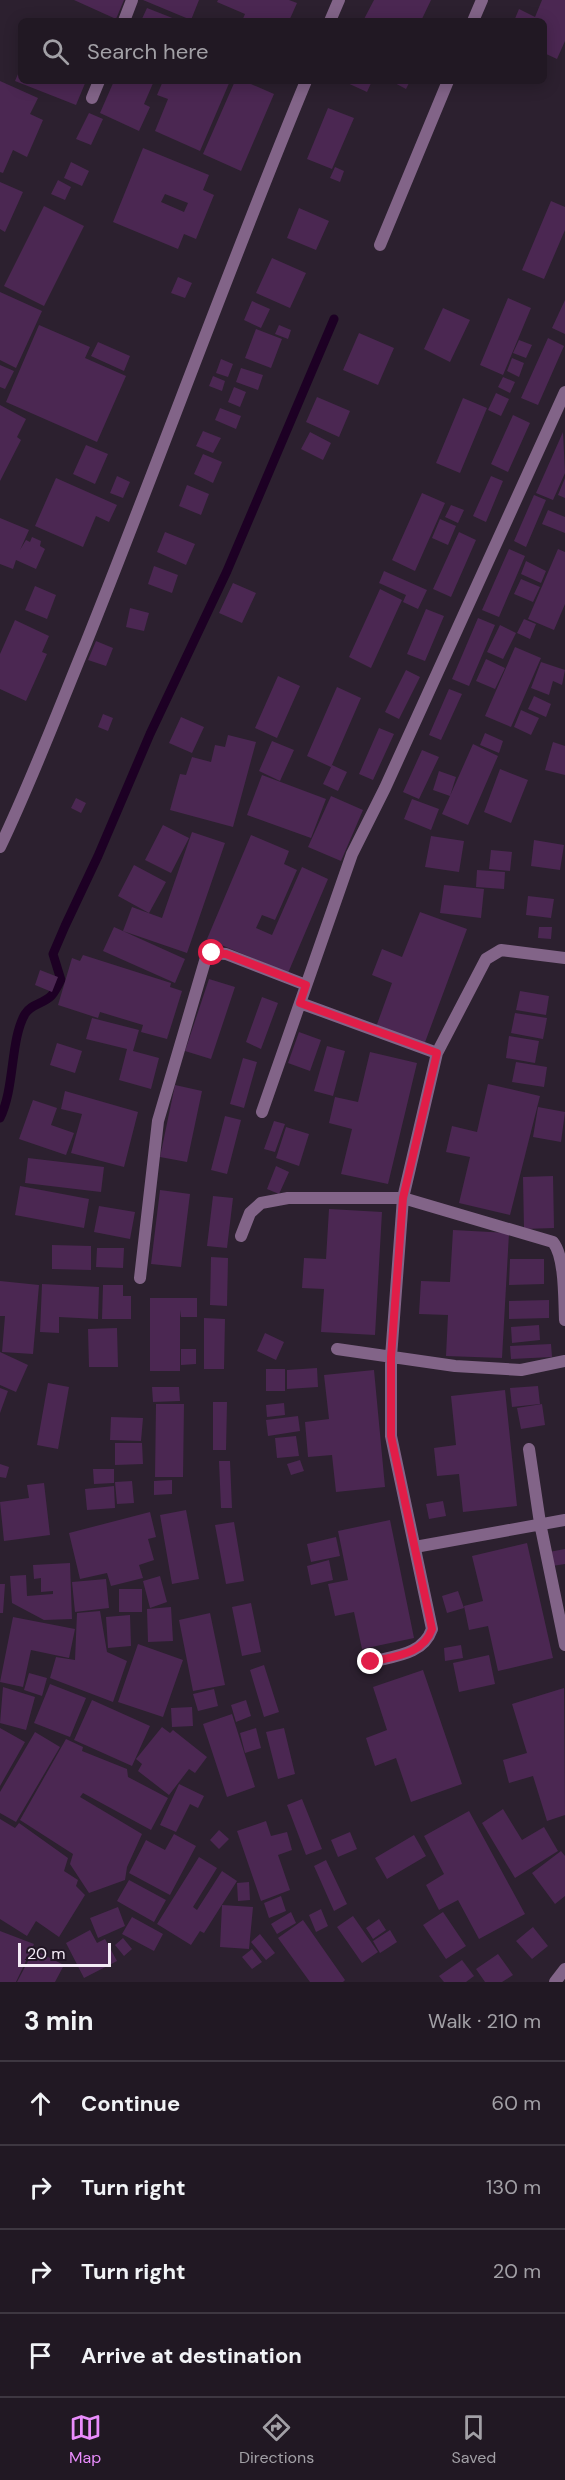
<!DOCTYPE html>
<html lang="en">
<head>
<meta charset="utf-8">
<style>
  :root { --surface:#211823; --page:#29212b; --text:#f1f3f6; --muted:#a2a0a6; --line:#3e3741; --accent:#ea8dfd }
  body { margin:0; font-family:"DM Sans",sans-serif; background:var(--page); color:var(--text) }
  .scale { position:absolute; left:18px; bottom:15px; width:93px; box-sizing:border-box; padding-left:6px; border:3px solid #f4ebf6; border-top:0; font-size:16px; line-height:21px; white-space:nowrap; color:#f4ebf6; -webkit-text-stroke:4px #221625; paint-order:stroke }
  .stop { position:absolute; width:18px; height:18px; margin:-14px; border:4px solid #e11d48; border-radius:50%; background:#fff }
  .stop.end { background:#e11d48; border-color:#fff; box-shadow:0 2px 6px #0008 }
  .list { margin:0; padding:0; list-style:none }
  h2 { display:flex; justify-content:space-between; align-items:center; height:78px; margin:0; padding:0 24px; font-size:26px }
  h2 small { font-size:20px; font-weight:400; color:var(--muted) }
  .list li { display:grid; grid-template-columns:39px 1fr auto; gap:18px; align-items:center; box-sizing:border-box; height:84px; padding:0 24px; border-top:2px solid var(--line) }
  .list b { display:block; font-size:22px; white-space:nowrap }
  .list em { font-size:20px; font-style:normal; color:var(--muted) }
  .icon { flex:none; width:33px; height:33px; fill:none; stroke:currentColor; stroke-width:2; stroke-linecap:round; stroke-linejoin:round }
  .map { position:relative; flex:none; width:565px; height:1982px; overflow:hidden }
  .search { position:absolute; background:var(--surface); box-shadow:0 3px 15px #0003; left:18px; right:18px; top:18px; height:66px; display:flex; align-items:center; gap:15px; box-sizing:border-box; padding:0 21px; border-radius:9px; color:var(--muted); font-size:22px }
  .sheet { height:414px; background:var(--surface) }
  nav { display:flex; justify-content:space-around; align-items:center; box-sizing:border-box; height:84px; border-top:2px solid var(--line); background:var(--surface); font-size:16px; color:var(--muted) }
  nav a { display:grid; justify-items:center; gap:3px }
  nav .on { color:var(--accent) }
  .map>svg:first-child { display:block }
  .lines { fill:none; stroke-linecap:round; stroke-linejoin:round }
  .stream { stroke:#1d0024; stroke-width:9 }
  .building { fill:#4b2752; fill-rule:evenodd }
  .street { stroke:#826488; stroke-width:12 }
  .route { stroke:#e11d48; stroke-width:8 }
</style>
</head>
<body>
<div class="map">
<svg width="565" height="1982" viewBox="0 0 565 1982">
  <rect width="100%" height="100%" fill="#2c202f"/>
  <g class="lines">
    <!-- stream -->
    <path class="stream" d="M0 1118C15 1088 10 1040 25 1014 31 1004 43 1004 51 996 55 992 58 985 61 980L53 954 65 926 98 856 150 734 227 571 334 319"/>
  </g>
  <!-- building -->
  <path class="building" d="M74 0H124L116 19Z
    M143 0H199L191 20Z
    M218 0H289L297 3 289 21H242L245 14 217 2Z
    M374 0H431L421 21H363Z
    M542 0H565V41L557 59 544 53V21H514L519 9 535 17Z
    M147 8 180 21H141Z
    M21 67V81H86L76 105 15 81Z
    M0 81 38 98 30 114 43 120 27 157 13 150 3 173 0 172Z
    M114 81H154L144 104 150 107 139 131 100 113Z
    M163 81H230L200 151 155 131 168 99 157 95Z
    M235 81H244L274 94 241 171 203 154Z
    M343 81H372L367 92Z
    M391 81H410L406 89Z
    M328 108 354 118 332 169 307 159Z
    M89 113 103 119 91 145 76 139Z
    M143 148 209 175 203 190 214 195 196 239 184 234 178 249 113 222ZM165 194 188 203 184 212 161 202Z
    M71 162 89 171 82 186 64 178Z
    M335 167 344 171 340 182 330 178Z
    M58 180 71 187 65 200 51 194Z
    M0 182 23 192 5 232 0 229Z
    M551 201 565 207V230L544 279 522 270Z
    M44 206 84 226 44 306 4 286Z
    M299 208 329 221 316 250 287 238Z
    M272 258 306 273 290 308 256 293Z
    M178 277 192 283 185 298 171 293Z
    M0 292 42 311 16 368 0 360Z
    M508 298 531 308 503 375 480 365Z
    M565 300V334L552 328Z
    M252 301 270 309 261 328 244 320Z
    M443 308 470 320 450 362 424 349Z
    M39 325 90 347 85 358 126 376 97 442 6 402Z
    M279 325 291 330 288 339 275 334Z
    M256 329 282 339 271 368 245 358Z
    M359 333 394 348 378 385 343 370Z
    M548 338 564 346 538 405 521 398Z
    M519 340 532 345 526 358 513 353Z
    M98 342 130 356 124 371 91 356Z
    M512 358 524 363 519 377 507 371Z
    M221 359 233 364 228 377 216 373Z
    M0 365 14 371 5 389 0 387Z
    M241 368 263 375 258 390 236 382Z
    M213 376 225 381 222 391 209 386Z
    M503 377 515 382 510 393 498 387Z
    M234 387 246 392 240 407 228 402Z
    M496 393 509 399 501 416 488 410Z
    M317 397 350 411 339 437 306 422Z
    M463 398 487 408 460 473 436 463Z
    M0 405 26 419 17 437 21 440 0 481Z
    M220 408 241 416 236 429 215 420Z
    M513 415 530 423 508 472 491 464Z
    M203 431 221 438 213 453 196 446Z
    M310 432 331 443 323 460 301 449Z
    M563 432 565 473 553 500 536 493Z
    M86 445 108 454 95 484 73 474Z
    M203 454 222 462 213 483 194 474Z
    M117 476 130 482 123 498 110 493Z
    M491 476 503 481 486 522 473 516Z
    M56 478 117 505 109 522 96 516 83 547 35 526Z
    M565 478V498L558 495Z
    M187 485 209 494 201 515 179 506Z
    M422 493 445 503 415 571 392 560Z
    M534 495 546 500 526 547 514 541Z
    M451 505 464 510 458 523 445 517Z
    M548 510 565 517V533L542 524Z
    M0 518 29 530 20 550 26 540 30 542 32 537 41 541 40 546 45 549 36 569 16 560 13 569 0 564Z
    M440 519 456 526 448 545 432 538Z
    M165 532 195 544 186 565 157 552Z
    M459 532 476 540 451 597 433 589Z
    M509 549 525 556 499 617 482 610Z
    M558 549 565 552V604L554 630 528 619Z
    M526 561 546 571 541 583 521 574Z
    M154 566 178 575 172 593 148 584Z
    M384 571 427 590 418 609 403 602 406 595 379 583Z
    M521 579 540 587 533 602 514 594Z
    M233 583 256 593 242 623 219 613Z
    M35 586 56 595 47 619 25 610Z
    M380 589 402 600 371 668 349 657Z
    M130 608 149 613 144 631 126 627Z
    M426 609 444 616 425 661 407 654Z
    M478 618 495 625 469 686 452 679Z
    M524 619 536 624 530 639 517 633Z
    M15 620 49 636 42 652 47 654 26 701 0 689V654Z
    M500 625 516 633 503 659 487 652Z
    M96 641 113 648 106 666 88 660Z
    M515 647 541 658 511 727 485 716Z
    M486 659 505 668 495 689 476 681Z
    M541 662 565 670 562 685 553 681 549 695 531 688Z
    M406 670 420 677 399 719 385 712Z
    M278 676 300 686 277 738 255 728Z
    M337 687 361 698 331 767 307 756Z
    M449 689 462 694 441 740 429 735Z
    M534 696 551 704 546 717 528 709Z
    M521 710 539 718 531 735 514 727Z
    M103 714 113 718 108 731 98 727Z
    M181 717 204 727 192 753 169 743Z
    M379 728 394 734 373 780 359 774Z
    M485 733 503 741 499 753 480 745Z
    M228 735 256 742 233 827 170 810 180 774 186 775 192 757 211 762 215 745 225 747Z
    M272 741 294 750 280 781 259 771Z
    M553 742 565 746V775L545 770Z
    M473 744 498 756 468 825 442 814Z
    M422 750 439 757 419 799 403 792Z
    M332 765 347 772 338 791 323 784Z
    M500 769 528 780 511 823 484 812Z
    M439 771 456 777 450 796 433 790Z
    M262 775 326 799 311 838 247 815Z
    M331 796 363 810 341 861 308 847Z
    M76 798 86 803 81 813 71 808Z
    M412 799 439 809 431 830 404 819Z
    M163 825 189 838 171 873 145 860Z
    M192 832 225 843 187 953 123 931 132 907 162 918Z
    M251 835 289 851 284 864 297 870 275 920 262 915 256 928 272 935 302 867 328 879 288 973 207 939Z
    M431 836 464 841 459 872 425 867Z
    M534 840 564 845 560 870 531 866Z
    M491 850 512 852 510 871 489 869Z
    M134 865 166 882 149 913 118 896Z
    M477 870 505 872 504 889 476 887Z
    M444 885 484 889 481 918 440 913Z
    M528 896 554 899 551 918 526 915Z
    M420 912 467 929 424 1045 376 1027 392 983 372 975 382 949 402 957Z
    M114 927 185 959 175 983 103 951Z
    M539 927H552L551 939 538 938Z
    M83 955 171 983 170 987 182 991 167 1039 141 1032 143 1025 100 1012 98 1018 58 1005 72 958 80 961Z
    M40 970 58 977 52 992 35 985Z
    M209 979 235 987 211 1059 185 1051Z
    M520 991 549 996 546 1015 516 1010Z
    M262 997 278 1003 261 1049 246 1042Z
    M515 1013 547 1018 543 1039 511 1033Z
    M92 1018 139 1030 133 1051 159 1058 151 1089 119 1080 127 1049 86 1039Z
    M299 1032 321 1040 310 1071 288 1063Z
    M509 1036 539 1041 535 1063 506 1058Z
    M57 1043 82 1051 75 1073 50 1065Z
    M327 1046 345 1051 333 1096 314 1091Z
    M370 1052 417 1063 388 1184 341 1174 352 1129 329 1123 335 1097 358 1102Z
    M243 1058 257 1062 244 1108 230 1104Z
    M516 1062 547 1067 544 1087 512 1082Z
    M488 1084 540 1096 510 1215 459 1203 470 1157 446 1152 452 1126 477 1132Z
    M175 1085 202 1091 187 1162 160 1157Z
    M65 1091 138 1112 124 1167 71 1153 82 1114 61 1109Z
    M33 1100 57 1108 51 1125 74 1133 66 1155 19 1139Z
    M538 1107 565 1112 561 1142 533 1137Z
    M225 1116 241 1120 227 1174 211 1170Z
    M274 1121 285 1124 275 1152 264 1149Z
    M286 1127 309 1134 299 1166 276 1158Z
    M28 1158 104 1167 101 1192 25 1183Z
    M276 1166 289 1172 279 1194 267 1189Z
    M553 1176 554 1228 524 1229 523 1177Z
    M20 1186 89 1199 84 1228 15 1215Z
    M160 1190 190 1194 181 1267 151 1264Z
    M213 1196 233 1198 227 1248 207 1246Z
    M99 1206 135 1212 130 1239 94 1232Z
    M329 1209 382 1212 375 1335 321 1332 324 1289 302 1288 304 1258 326 1259Z
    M453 1230 509 1233 502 1358 446 1356 448 1315 419 1314 421 1281 450 1282Z
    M52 1245 91 1246V1270L52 1269Z
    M97 1248H124L123 1268 96 1267Z
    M211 1257 228 1258 227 1306 210 1305Z
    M510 1259H544V1284L509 1285Z
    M0 1281 39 1285 33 1354 2 1352 5 1316H0Z
    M42 1284 99 1287 98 1319 59 1317V1333L40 1332Z
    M103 1285H123V1296H131V1319H102Z
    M150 1298H197V1317H181L180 1310V1371H150Z
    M549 1300V1318L509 1319V1301Z
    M204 1318 225 1319 224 1369H204Z
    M539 1325 540 1340 512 1343 511 1327Z
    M117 1328 118 1367H89L88 1329Z
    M265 1333 284 1342 276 1360 257 1351Z
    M551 1344 552 1357 511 1359 510 1346Z
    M181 1349H196V1364L181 1365Z
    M0 1352 28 1365 16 1392 0 1385Z
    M317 1368 318 1387 287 1389V1370Z
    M266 1369H285V1391H266Z
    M374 1370 385 1487 336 1492 332 1455 308 1457 305 1422 329 1419 324 1375Z
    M48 1383 69 1387 58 1449 37 1445Z
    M538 1386 540 1404 512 1407 510 1388Z
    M152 1387H179L180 1401 153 1402Z
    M0 1388 8 1391 0 1413Z
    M505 1390 517 1506 463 1512 459 1474 437 1476 434 1448 456 1445 451 1396Z
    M213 1402H227L226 1450H213Z
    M284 1403 285 1415 267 1417 266 1405Z
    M156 1404H184L183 1477H155Z
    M542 1404 545 1425 521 1429 517 1408Z
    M298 1416 300 1431 268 1436 266 1420Z
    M111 1417 143 1418 141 1441 110 1440Z
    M296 1436 299 1456 277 1458 275 1438Z
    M115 1443H142L143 1464 115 1465Z
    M300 1460 304 1471 291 1475 287 1464Z
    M219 1461H230L232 1508H221Z
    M0 1464 9 1467 6 1478 0 1477Z
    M93 1469H114V1483L94 1484Z
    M172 1480V1494L154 1495V1481Z
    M132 1481 134 1503 117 1504 115 1482Z
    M44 1483 50 1535 4 1541 0 1502 29 1498 27 1485Z
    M114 1486 115 1508 87 1510 85 1489Z
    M443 1501 446 1516 429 1519 426 1504Z
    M186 1510 199 1579 172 1584 160 1515Z
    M150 1512 156 1537 148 1539 154 1560 139 1565 143 1578 111 1586 107 1573 80 1579 69 1533Z
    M390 1520 414 1638 362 1649 354 1612 335 1616 328 1584 348 1580 338 1531Z
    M234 1522 244 1581 226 1584 215 1525Z
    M336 1537 340 1556 311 1562 307 1544Z
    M527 1543 553 1658 498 1671 488 1626 469 1630 464 1606 483 1601 472 1556Z
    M565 1549V1564L552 1566 549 1552Z
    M329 1560 333 1580 311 1585 307 1566Z
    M70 1563 72 1619 44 1620 12 1603 10 1576 26 1575 27 1596 53 1594V1591L41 1592V1578L34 1579 33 1565Z
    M160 1576 167 1602 150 1608 143 1581Z
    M106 1579 109 1608 75 1612 72 1582Z
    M0 1584H5L3 1613H0Z
    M119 1589H142V1612H119Z
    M458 1591 464 1608 447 1613 442 1596Z
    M251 1603 261 1652 242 1656 232 1607Z
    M171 1607 173 1641 148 1642 147 1609Z
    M100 1611 107 1652 127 1661 113 1702 50 1678 56 1657 75 1660 77 1613Z
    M210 1613 225 1685 193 1691 179 1620Z
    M130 1615 131 1646 108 1648 106 1617Z
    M13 1617 75 1629 69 1658 31 1650 23 1687 0 1682Z
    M138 1644 183 1660 163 1717 118 1702Z
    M461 1645 463 1658 445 1661 444 1648Z
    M489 1655 495 1684 459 1692 453 1663Z
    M264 1665 279 1712 264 1717 250 1670Z
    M423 1670 462 1784 411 1802 396 1758 375 1766 366 1738 387 1730 373 1687Z
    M29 1673 47 1678 42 1696 24 1690Z
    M50 1684 86 1698 70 1737 34 1723Z
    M3 1687 35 1697 26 1730 0 1723Z
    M564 1688 565 1815 547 1821 533 1776 509 1783 503 1760 527 1753 512 1704Z
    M214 1689 218 1706 198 1711 193 1694Z
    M92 1700 150 1726 132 1766 74 1740Z
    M246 1700 251 1716 236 1722 231 1705Z
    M192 1707 193 1726 172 1727 171 1708Z
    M232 1714 255 1787 227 1797 203 1724Z
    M162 1727 170 1733 173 1730 207 1757 195 1773 189 1769 169 1795 138 1771 142 1764 136 1759Z
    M0 1728 25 1742 0 1786Z
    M256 1728 261 1748 245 1753 240 1733Z
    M284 1728 295 1774 278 1779 266 1732Z
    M35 1732 60 1747 16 1822 0 1813V1792Z
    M66 1739 83 1747 82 1751 127 1769 128 1777 168 1798 151 1830 83 1793 80 1797 142 1834 127 1867 125 1880 89 1893 70 1864 73 1854 20 1820Z
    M179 1784 204 1796 198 1808 190 1804 176 1832 160 1825Z
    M302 1799 322 1849 306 1855 287 1805Z
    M503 1809 522 1840 544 1827 558 1851 515 1878 482 1823Z
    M469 1811 525 1914 479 1939 458 1900 439 1910 426 1885 444 1874 424 1836Z
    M0 1819 15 1828 19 1823 68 1858 64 1871 78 1880 76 1886 85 1895 59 1937 36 1921 27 1936 0 1919Z
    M266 1821 271 1836 287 1832 292 1850 278 1855 290 1890 261 1901 237 1831Z
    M219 1830 229 1839 219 1849 210 1840Z
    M350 1832 357 1849 338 1857 331 1840Z
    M174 1834 196 1846 170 1895 129 1873 146 1840 165 1850Z
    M414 1835 426 1856 387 1879 375 1858Z
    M561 1851 565 1856V1896L555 1904 532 1873Z
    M199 1857 217 1868 193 1907 197 1910 222 1871 237 1881 204 1933 200 1931 191 1945 157 1924Z
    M326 1860 347 1904 334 1911 314 1866Z
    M129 1880 166 1900 154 1922 117 1901Z
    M249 1882 250 1900 238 1901 237 1883Z
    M281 1896 286 1911 269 1918 264 1903Z
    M222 1905 253 1907 249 1949 220 1947Z
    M118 1907 125 1926 98 1938 90 1918Z
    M321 1909 328 1926 316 1932 309 1915Z
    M291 1912 296 1923 277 1934 271 1924Z
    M443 1912 466 1946 446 1959 423 1925Z
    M353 1916 378 1952 362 1963 337 1927Z
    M132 1917 163 1934 154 1951 122 1934Z
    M379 1919 386 1930 373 1939 366 1928Z
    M303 1920 345 1980 343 1982H310L278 1938Z
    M533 1927 548 1946 532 1959 516 1941Z
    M90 1930 97 1943 105 1939 117 1961 84 1978 66 1943Z
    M390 1930 397 1942 380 1953 373 1941Z
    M0 1931 34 1944 16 1982H0Z
    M260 1934 275 1953 266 1960 251 1942Z
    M123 1938 132 1949 124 1956 115 1945Z
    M252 1949 262 1962 252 1969 242 1957Z
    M34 1950 64 1965 55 1982H17Z
    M498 1954 513 1975 502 1982H485L476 1969Z
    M462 1960 474 1976 466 1982H444L439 1976Z"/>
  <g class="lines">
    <!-- street -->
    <path class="street" d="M124 21 132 0
      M330 21 339 0
      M473 21 482 0
      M92 98 99 81
      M380 245 448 81
      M0 847C32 780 58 711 86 643 161 456 229 267 306 81
      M300 1003 437 1053
      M262 1112 352 854 385 788 565 392
      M241 1236 250 1213 261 1203 288 1198H403L553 1242C565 1257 564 1297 565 1320
      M140 1278 158 1121 205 961 212 953 226 954 306 985
      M337 1349 455 1366 521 1370 565 1361
      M529 1449 540 1523 565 1645
      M415 1547 565 1520
      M371 1662C394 1656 423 1655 432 1629L391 1436V1357L403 1198 437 1053 486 959 501 950 565 958
      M555 1982 565 1969"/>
  </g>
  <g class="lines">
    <!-- route -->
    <path class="route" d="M212 953 226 954 306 985 300 1003 437 1053 403 1198 391 1357V1436L432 1629C423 1655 394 1656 371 1662"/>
  </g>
</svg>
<div class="scale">20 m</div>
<div class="stop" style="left:212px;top:953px"></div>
<div class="stop end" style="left:371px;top:1662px"></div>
<div class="search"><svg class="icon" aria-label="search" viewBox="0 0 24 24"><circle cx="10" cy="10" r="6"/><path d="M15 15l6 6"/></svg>Search here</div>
</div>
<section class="sheet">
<h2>3 min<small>Walk · 210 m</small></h2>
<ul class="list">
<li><svg class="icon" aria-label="ahead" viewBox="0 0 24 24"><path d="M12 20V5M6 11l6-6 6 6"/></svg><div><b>Continue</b></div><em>60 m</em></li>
<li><svg class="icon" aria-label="right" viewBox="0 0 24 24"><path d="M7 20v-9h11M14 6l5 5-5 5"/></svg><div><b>Turn right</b></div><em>130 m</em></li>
<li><svg class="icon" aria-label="right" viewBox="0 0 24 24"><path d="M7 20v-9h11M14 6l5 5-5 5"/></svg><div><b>Turn right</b></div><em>20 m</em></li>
<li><svg class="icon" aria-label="arrive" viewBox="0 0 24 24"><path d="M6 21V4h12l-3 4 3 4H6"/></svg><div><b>Arrive at destination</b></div></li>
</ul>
</section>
<nav>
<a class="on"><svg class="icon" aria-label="map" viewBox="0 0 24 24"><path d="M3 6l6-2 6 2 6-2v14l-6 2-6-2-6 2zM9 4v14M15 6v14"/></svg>Map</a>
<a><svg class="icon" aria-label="directions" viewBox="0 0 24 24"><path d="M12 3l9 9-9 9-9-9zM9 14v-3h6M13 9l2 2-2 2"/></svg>Directions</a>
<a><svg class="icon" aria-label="saved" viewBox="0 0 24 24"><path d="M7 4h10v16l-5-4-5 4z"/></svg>Saved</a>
</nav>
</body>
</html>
